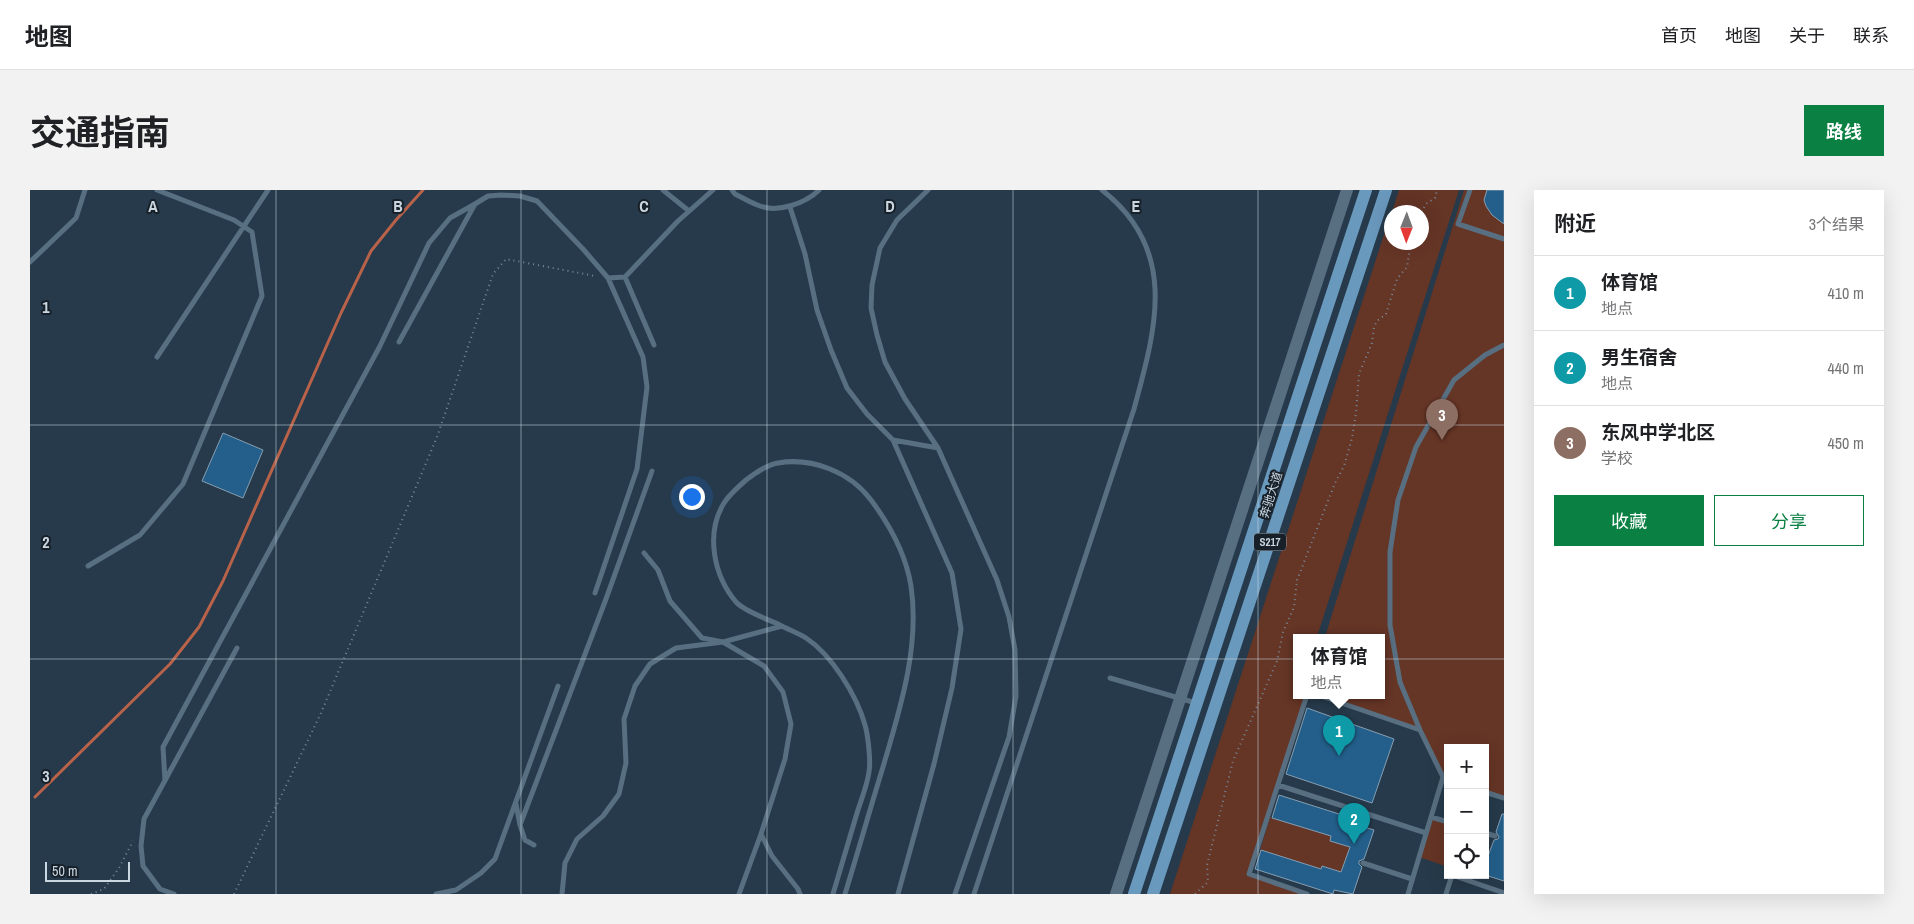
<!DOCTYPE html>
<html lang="zh">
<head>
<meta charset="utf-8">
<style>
  :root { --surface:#fff; --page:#f2f2f2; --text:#202124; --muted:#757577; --line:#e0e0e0; --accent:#0b8043 }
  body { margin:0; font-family:"Archivo Narrow","Noto Sans SC",sans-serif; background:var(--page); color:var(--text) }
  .controls { position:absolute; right:15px; bottom:15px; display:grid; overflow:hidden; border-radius:0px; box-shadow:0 5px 20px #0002 }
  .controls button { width:45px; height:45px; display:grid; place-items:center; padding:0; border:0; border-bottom:1px solid var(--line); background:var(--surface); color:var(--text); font:25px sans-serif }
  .compass { position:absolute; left:1354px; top:15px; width:45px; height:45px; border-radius:50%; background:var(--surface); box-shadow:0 5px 20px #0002; rotate:181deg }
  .scale { position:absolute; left:15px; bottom:12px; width:85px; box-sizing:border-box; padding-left:5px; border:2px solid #cad7e1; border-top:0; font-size:14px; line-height:18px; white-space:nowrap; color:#cad7e1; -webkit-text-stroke:4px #172028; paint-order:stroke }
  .you { position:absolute; left:661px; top:306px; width:18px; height:18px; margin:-12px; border:4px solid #fff; border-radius:50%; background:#1a73e8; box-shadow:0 0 0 8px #1a73e833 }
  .badge { display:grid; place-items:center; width:32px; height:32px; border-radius:50%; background:var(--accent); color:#fff; font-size:16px; font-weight:700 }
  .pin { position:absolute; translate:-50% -41px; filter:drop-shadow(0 1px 2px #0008) }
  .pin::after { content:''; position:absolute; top:26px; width:18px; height:15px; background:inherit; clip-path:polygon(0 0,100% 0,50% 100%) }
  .popup { position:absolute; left:1263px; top:444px; width:92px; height:65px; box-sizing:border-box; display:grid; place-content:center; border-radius:0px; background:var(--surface); filter:drop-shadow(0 1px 4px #0005); font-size:16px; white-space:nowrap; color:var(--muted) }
  .popup b { font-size:19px; color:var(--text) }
  .popup::after { content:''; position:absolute; left:50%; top:100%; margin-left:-10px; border:10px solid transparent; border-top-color:var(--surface) }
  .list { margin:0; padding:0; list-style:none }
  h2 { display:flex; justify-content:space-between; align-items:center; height:65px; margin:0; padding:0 20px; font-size:21px }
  h2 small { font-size:16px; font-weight:400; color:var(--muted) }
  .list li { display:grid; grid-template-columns:32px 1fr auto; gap:15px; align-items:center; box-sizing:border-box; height:75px; padding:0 20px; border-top:1px solid var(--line) }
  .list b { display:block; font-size:19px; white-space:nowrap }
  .list p { margin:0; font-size:16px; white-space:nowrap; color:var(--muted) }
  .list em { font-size:16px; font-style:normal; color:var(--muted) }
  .actions { display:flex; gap:10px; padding:15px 20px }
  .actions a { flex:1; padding:11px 0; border:1px solid var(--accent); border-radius:0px; text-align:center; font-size:18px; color:var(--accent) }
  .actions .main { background:var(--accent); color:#fff }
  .icon { flex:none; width:28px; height:28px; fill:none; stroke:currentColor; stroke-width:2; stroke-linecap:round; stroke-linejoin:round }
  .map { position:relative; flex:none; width:1474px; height:704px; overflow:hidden; border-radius:0px }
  header { display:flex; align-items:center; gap:30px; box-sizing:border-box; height:70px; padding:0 25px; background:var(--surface); border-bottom:1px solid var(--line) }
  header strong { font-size:24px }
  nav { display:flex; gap:28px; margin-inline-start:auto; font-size:18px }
  .intro { display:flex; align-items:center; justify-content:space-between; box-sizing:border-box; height:120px; padding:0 30px }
  h1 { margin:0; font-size:35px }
  .button { padding:12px 22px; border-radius:0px; background:var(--accent); color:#fff; font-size:18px; font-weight:700 }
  main { display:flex; gap:30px; padding:0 30px }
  aside { flex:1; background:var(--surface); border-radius:0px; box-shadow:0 5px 20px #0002 }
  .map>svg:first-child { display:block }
  .green { fill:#653526 }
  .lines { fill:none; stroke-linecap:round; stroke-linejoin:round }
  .stream { stroke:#b76249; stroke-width:3 }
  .building { fill:#235f8a; stroke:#869eb1 }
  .path { stroke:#798997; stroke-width:2; stroke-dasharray:1 4; stroke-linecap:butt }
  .service { stroke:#586f81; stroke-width:5 }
  .tertiary { stroke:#586f81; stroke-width:12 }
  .primary { stroke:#6a99be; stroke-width:12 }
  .grid { fill:none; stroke:#cad7e1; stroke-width:1; stroke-opacity:0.55 }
  .labels { text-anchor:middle; stroke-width:4; stroke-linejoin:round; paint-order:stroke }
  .shield { fill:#172028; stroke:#94a0aa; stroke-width:1 }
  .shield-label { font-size:11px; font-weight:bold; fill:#cad7e1 }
  .street-label { font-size:12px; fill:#cad7e1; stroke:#172028 }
  .grid-label { font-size:16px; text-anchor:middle; font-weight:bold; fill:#cad7e1; stroke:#172028; stroke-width:4; stroke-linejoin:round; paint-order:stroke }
</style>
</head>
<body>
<header>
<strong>地图</strong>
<nav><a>首页</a><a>地图</a><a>关于</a><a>联系</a></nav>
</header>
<div class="intro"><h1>交通指南</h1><a class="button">路线</a></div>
<main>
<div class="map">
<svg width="1474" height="704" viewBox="0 0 1474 704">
  <rect width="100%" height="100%" fill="#263a4b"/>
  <!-- green -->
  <path class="green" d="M1369 0H1429L1287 447H1266V505H1277L1219 684 1277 704H1140L1361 23 1362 52H1392V22H1362Z
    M1434 0H1474V608L1455 602V558H1418V589L1413 587 1390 540 1288 505H1352V447H1295Z
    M1240 627 1301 646 1300 651 1320 657 1311 682 1293 676 1291 679 1230 660Z
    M1401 627 1418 632V677L1389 667Z"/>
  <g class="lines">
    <!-- stream -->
    <path class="stream" d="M5 607 140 474 169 437 193 391 311 123 341 61 366 30 393 0"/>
  </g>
  <!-- building -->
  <path class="building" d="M1457 0H1474V34L1462 25 1456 16 1454 10Z
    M193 243 233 260 213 308 172 291Z
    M1277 518 1364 549 1342 613 1256 584Z
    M1249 605 1328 630 1327 635 1344 640 1334 669 1329 671V674L1332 677 1323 704 1304 700 1303 704 1225 679 1231 660 1291 679 1292 676 1311 682 1320 657 1300 651 1301 646 1242 628Z
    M1472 624H1474V691L1455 685V674L1464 650 1468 649 1469 647 1466 642Z"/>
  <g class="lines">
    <!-- path -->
    <path class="path" d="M1391 22 1397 13 1405 8 1407 0
      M61 704 74 699 89 678 103 651
      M204 704 291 523 407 247 463 84 476 69 565 86
      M1165 704 1178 692 1177 675 1203 571 1247 471 1253 442 1264 417 1267 390 1305 293 1314 276 1322 248 1326 223 1329 184 1342 153 1344 137 1347 131 1356 124 1367 89 1377 77 1381 52"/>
    <!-- service -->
    <path class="service" d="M633 0 659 21
      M702 0 705 4C713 8 721 13 730 16 748 23 776 13 789 0
      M898 0 867 30 850 58 842 95 841 118 847 145 855 172 875 209 908 258 967 390 979 427 985 460 986 506 979 547 925 704
      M1440 0 1428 34 1474 49
      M760 17 775 64 787 120 801 160 817 198 837 224 863 250 908 258
      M0 72 46 28 55 0
      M578 88 595 87
      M369 152 445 14 458 6 471 5 490 6 507 11 553 59 578 88 613 167 617 197 607 279 565 403
      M624 155 595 87 648 31 683 0
      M127 167 238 0
      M863 250 922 383 931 439 922 498 904 574 868 704
      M614 363 628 380 640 411 672 448 693 452 752 436
      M58 376 110 345 153 294 232 106 222 42 204 30 127 0
      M1080 488 1166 513
      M1277 505 1219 684 1277 704
      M1288 505 1390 540
      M135 591 133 557 350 156 399 53 420 28 445 14
      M1248 595 1396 643
      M1455 602 1474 608
      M486 614 490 635
      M1401 627 1418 632
      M1455 643 1465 646
      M731 644 742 666 768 699 770 704
      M504 655 495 650 490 635 576 409 622 281
      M1333 673 1382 689
      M1422 685 1474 703
      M144 704 130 699 113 676 111 656 114 629 207 458
      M406 704 426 700 451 683 465 669 528 496
      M532 704 535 673 547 649 573 626 589 604 596 573 594 529 605 496 620 474 646 458 693 452 734 476 753 502 761 534 755 569 731 644 709 704
      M803 704C811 677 819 650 827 623 831 610 837 596 839 582 841 572 838 545 835 535 827 506 802 465 776 448 768 443 757 439 748 434 737 429 714 421 706 412 684 386 675 344 694 313 699 305 708 297 716 290 725 283 736 275 748 273 782 267 820 282 841 310 859 334 876 365 881 396 890 457 870 519 853 577 840 619 828 662 815 704
      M944 704 1104 219C1126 138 1149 60 1072 0
      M1378 704 1413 587 1390 540 1370 492 1360 435V362L1368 310 1386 257 1424 190 1455 165 1474 155
      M1416 704 1422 685"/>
    <!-- tertiary -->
    <path class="tertiary" d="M1086 704 1317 0"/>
    <!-- primary -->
    <path class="primary" d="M1104 704 1336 0
      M1123 704 1356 0"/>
  </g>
  <!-- grid -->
  <path class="grid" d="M246 0V704M491 0V704M737 0V704M983 0V704M1228 0V704M0 235H1474M0 469H1474"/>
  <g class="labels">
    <!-- shield labels -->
    <rect class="shield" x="1224" y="343.5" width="32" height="17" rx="4"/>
    <g class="shield-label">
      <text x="1240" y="356">S217</text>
    </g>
    <!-- street labels -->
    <g class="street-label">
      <text transform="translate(1241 305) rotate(-72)" y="4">奔驰大道</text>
    </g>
  </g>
  <g class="grid-label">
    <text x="123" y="22">A</text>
    <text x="368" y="22">B</text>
    <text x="614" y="22">C</text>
    <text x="860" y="22">D</text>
    <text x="1106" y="22">E</text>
    <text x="16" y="123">1</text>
    <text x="16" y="358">2</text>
    <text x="16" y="592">3</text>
  </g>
</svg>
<div class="controls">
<button>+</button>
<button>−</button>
<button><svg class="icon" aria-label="locate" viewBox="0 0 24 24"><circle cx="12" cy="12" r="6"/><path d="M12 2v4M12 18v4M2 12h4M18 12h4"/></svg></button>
</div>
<svg class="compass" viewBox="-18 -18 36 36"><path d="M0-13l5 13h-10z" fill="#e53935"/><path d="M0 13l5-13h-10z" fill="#757577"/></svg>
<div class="scale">50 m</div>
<div class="you"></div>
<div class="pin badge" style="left:1309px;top:566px;background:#0f9aa8">1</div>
<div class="popup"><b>体育馆</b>地点</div>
<div class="pin badge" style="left:1324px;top:654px;background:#0f9aa8">2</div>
<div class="pin badge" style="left:1412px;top:250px;background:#8d6e63">3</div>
</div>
<aside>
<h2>附近<small>3个结果</small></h2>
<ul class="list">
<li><span class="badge" style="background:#0f9aa8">1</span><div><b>体育馆</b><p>地点</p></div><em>410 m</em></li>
<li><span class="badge" style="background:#0f9aa8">2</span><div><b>男生宿舍</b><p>地点</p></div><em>440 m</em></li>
<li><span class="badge" style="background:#8d6e63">3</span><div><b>东风中学北区</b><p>学校</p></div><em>450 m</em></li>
</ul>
<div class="actions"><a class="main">收藏</a><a>分享</a></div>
</aside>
</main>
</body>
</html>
